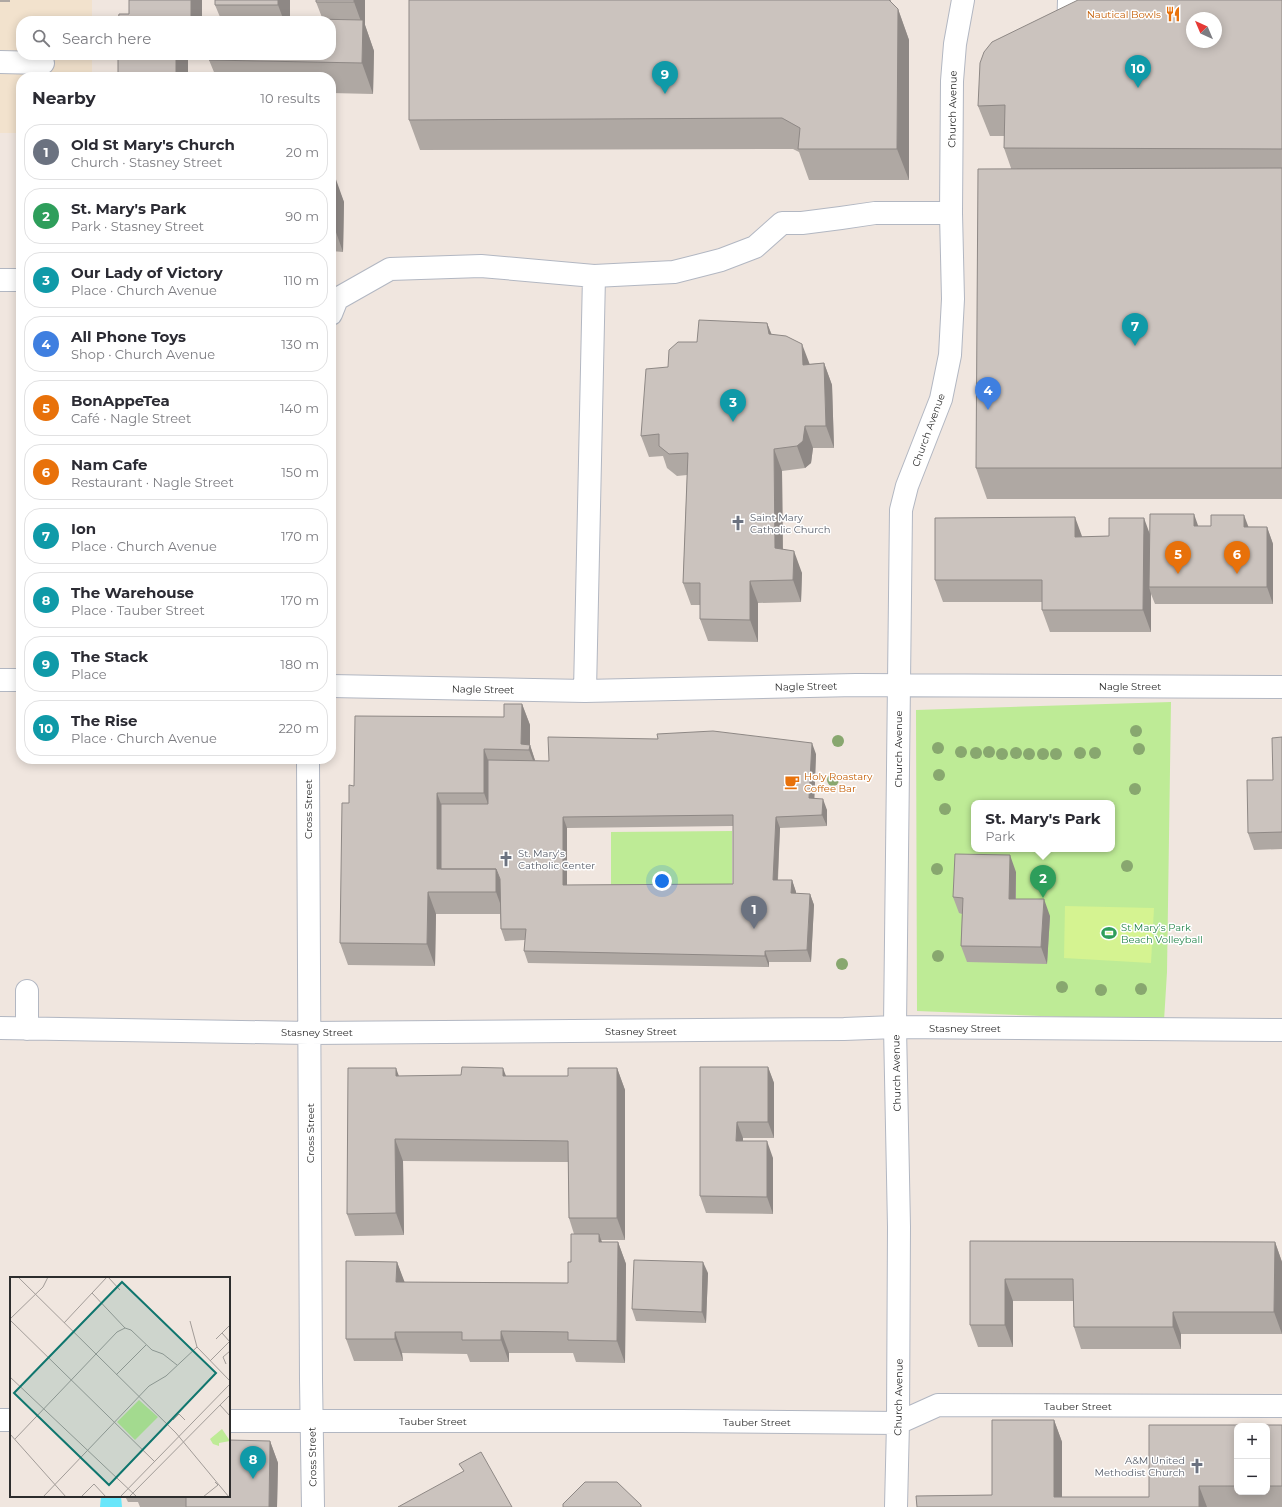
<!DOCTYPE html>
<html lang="en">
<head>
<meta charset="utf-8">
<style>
  :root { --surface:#fff; --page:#f7f7f7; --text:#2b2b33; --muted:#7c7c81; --line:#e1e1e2; --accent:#3c78ff }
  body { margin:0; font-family:Montserrat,sans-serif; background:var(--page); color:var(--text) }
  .controls { position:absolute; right:12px; bottom:12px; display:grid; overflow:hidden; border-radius:8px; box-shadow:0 2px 10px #0003 }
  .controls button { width:36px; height:36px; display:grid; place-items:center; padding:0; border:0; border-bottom:1px solid var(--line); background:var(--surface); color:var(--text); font:20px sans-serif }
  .compass { position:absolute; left:1186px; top:12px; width:36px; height:36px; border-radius:50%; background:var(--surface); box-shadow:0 2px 10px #0003; rotate:316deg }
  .you { position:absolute; left:662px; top:881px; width:14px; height:14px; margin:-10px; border:3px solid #fff; border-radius:50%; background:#1a73e8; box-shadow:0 0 0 6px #1a73e833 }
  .badge { display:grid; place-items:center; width:26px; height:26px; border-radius:50%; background:var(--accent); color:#fff; font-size:13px; font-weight:700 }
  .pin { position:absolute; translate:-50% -33px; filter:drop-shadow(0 1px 2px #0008) }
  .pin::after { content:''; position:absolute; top:21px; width:14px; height:12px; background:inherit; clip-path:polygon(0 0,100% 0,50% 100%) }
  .popup { position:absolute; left:971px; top:800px; width:144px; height:52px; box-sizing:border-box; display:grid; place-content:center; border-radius:8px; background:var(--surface); filter:drop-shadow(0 1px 3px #0005); font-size:13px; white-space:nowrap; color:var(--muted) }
  .popup b { font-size:15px; color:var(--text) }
  .popup::after { content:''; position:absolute; left:50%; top:100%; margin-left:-8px; border:8px solid transparent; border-top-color:var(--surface) }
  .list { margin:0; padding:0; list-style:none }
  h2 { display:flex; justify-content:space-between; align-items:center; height:52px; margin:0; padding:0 16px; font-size:17px }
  h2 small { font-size:13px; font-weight:400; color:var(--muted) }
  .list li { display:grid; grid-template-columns:26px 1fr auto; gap:12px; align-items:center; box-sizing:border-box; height:56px; margin:0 8px 8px; padding:0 8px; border:1px solid var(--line); border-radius:16px }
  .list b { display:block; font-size:15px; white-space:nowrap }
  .list p { margin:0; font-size:13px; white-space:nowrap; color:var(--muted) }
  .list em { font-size:13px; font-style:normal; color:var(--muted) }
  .icon { flex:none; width:22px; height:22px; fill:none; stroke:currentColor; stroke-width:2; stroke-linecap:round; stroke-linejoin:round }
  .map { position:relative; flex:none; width:1282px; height:1507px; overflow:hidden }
  .search { position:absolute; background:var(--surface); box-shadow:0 2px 10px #0003; left:16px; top:16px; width:320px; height:44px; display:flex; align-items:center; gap:10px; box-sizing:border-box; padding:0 14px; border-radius:16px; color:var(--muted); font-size:15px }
  .panel { position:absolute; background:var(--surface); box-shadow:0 2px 10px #0003; left:16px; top:72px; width:320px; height:692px; border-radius:16px }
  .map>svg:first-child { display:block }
  .education { fill:#f2e2cd }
  .green { fill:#beeb96; fill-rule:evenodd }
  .pitch { fill:#d5f391 }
  .water { fill:#69e6fa }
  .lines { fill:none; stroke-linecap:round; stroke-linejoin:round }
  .minor-casing { stroke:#b2b7c2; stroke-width:24 }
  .minor { stroke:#fff; stroke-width:22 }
  .tree { fill:#88a76f }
  .wall { fill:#afa8a3; fill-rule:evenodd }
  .shaded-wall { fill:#8e8885 }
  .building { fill:#cbc3be; stroke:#8e8885; fill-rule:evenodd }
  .labels { text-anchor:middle; stroke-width:3; stroke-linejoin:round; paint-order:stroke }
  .food-label { font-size:10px; fill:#c56008; stroke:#fff; text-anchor:end }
  .street-label { font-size:10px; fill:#2d2d2d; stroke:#fff }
  .worship-label { font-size:10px; fill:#5b616d; stroke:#fff; text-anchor:start }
  .leisure-label { font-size:10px; fill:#27864d; stroke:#fff; text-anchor:start }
  .inset-road { fill:none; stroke:#a29c98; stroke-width:1 }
  .view { fill:#0f766e; fill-opacity:0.15; stroke:#0f766e; stroke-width:2 }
  .inset-edge { fill:none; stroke:#2d2d2d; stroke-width:2 }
</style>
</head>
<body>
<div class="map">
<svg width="1282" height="1507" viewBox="0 0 1282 1507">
  <rect width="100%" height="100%" fill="#f0e6df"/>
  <!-- education -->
  <path class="education" d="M0 0H92V21H21V55H92V77H21V133H0Z"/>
  <!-- green -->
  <path class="green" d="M1171 702 1167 972 1164 1021 917 1011 916 710ZM974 803H1112V849H974Z
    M732 831V891L611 893V832Z"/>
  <!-- pitch -->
  <path class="pitch" d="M1065 906 1154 908 1151 963 1064 958Z"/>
  <!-- water -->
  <path class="water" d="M101 1496H121L122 1507H100Z"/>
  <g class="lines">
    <!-- minor casing -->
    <g class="minor-casing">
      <path id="minor" d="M1068 35 1069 0
        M0 62 43 63
        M0 280H21
        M331 314 337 299 390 269 481 266 594 276 674 272 721 260 755 247 782 223H802L841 218 875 213H951
        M0 680H21
        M331 686 585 691 856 685 1282 687
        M585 691 594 276
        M308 759 311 1380 313 1507
        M0 1028 309 1033 844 1029 895 1027 1282 1030
        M27 1029V991
        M0 1420H11
        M229 1421H681L898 1423 938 1405 1282 1406
        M896 1507 898 1423 899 1227 895 1027 901 510 907 486 941 399 950 355 953 299 951 213 952 81 955 44 963 0"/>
    </g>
    <!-- minor -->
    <use href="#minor" class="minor"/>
  </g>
  <!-- trees -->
  <g class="tree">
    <circle cx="1136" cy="731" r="6"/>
    <circle cx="838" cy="741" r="6"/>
    <circle cx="938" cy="748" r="6"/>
    <circle cx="1139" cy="749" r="6"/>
    <circle cx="961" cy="752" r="6"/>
    <circle cx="989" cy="752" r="6"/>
    <circle cx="976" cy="753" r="6"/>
    <circle cx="1016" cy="753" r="6"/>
    <circle cx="1080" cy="753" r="6"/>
    <circle cx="1095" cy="753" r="6"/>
    <circle cx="1002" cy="754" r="6"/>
    <circle cx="1029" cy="754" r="6"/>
    <circle cx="1043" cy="754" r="6"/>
    <circle cx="1056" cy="754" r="6"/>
    <circle cx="939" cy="775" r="6"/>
    <circle cx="833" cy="780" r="6"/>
    <circle cx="1135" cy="789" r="6"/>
    <circle cx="945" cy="809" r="6"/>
    <circle cx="1127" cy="866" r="6"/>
    <circle cx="937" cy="869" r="6"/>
    <circle cx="938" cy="956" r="6"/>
    <circle cx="842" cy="964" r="6"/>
    <circle cx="1062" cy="987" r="6"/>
    <circle cx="1141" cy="989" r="6"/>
    <circle cx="1101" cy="990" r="6"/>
  </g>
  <!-- wall -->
  <path class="wall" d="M0 0H10V2H0Z
    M215 0H290V19L323 20 316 2V0H365V25L374 51 373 94 331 93V77H216L209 60 220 17 215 5Z
    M409 0H891V2L898 9 909 40V180H809L799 152 793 149 420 150 409 120Z
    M1282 0V499H987L976 468 1011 168 1004 148V136H990L978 106Z
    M129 14 202 21H118Z
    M331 171 344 202 343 252 331 251Z
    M767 323 772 335 809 364 824 363 832 385 834 448H813L811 463 805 468 782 471 783 550 802 573 801 602 758 603V642L708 641 700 619V605H691L683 583 687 475 677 476 667 468 663 456 649 457 641 436 668 367 697 342Z
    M1199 526 1267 527 1273 544V604H1155L1151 594V632H1050L1042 610V602H943L935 580 1082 537 1109 536 1149 534Z
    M522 704 530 725V745L535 761H549L816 754 814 798 827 810V826L780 828 778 880H792L796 892V894H810L814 905 811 962H769V967L528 963 524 951 525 940 505 941 501 929 500 914H436L435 966 348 965 340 943 349 803 354 786 504 717ZM733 826V884L567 885V828Z
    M1282 737V849L1254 850 1248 833 1273 780Z
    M1016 872V899L1050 916 1047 964 967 962 961 946 962 914 959 913 953 897Z
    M700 1067H768L774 1083V1138H743V1141L773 1158V1214L706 1213 700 1196Z
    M617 1068 625 1090V1240H601L602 1242H618L626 1264 625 1363 576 1362 573 1353H509V1362H470L467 1354 402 1353 403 1361H354L346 1339 397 1262 404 1282 568 1283 574 1234 569 1218 568 1162 403 1161 404 1235 355 1236 347 1214 399 1076H568Z
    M970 1241 1275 1242 1282 1262V1334H1181V1349H1081L1074 1327 1073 1301H1013V1347H978L970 1325Z
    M708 1273 706 1323 636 1321 632 1309Z
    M992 1420H1054L1062 1442V1497H1149V1425H1282V1507H917L916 1496 992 1495ZM1237 1426H1267V1492H1237Z
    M270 1441 278 1463 277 1507H140L138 1502H128L125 1496H229Z"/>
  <!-- shaded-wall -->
  <path class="shaded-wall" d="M191 0H202V21H191Z
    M278 0H290V21H284L278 5Z
    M354 0H365V25L374 51 373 94 362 63 363 27 354 2Z
    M898 9 909 40V180L897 149Z
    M176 55H188V77H176Z
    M333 171 344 202 343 252 332 221Z
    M767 323 775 344 769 334Z
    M802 344 810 365H803Z
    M824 363 832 385 834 448 826 426Z
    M805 426 813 448 811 463 805 468 797 446Z
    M774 449 782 471 783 570 775 548Z
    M1194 514 1200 531 1194 526Z
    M1244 515 1250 531 1244 527Z
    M1075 517 1083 539 1075 537Z
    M1144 518 1152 540 1149 587 1151 594V632L1143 610Z
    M1267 527 1273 544V604L1267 587Z
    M794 551 802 573 801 602 793 580Z
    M750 581 758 603V642L750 620Z
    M522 704 530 725V745L537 766V771L529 750 521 744Z
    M812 743 816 754 814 810 809 798Z
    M484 749 492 771V815L484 793Z
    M437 793 445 815V879L437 869Z
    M823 799 827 810V826L822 815Z
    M563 817 567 828V896L563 885Z
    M776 817 780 828 777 891 773 880Z
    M1010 855 1016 872 1015 916 1009 899Z
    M496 869 504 890V914L496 892Z
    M792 880 796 892 795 905 791 893Z
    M428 892 436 914 435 966 427 944Z
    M810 894 814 905 811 962 807 950Z
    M1044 899 1050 916 1047 964 1041 947Z
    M765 951 769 962V967L765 956Z
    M768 1067 774 1083V1138L768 1122Z
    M396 1068 404 1090 396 1076Z
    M503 1068 511 1089 503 1076Z
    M617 1068 625 1090V1240L617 1218Z
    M737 1122 743 1138 742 1158 736 1141Z
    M395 1139 403 1161 404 1235 396 1213Z
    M767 1141 773 1158V1214L767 1197Z
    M599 1234 607 1256 599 1242Z
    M618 1242 626 1264 625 1363 617 1341Z
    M1275 1242 1282 1262V1334L1274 1312Z
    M397 1262 405 1283 396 1282Z
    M703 1262 708 1273 706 1323 702 1312Z
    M1005 1279 1013 1301V1347L1005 1325Z
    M1173 1312 1181 1334V1349L1173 1327Z
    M501 1331 509 1353V1362L501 1340Z
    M395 1332 402 1353 403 1361 395 1339Z
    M1054 1420 1062 1442V1507L1054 1497Z
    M270 1441 278 1463 277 1507H269Z
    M1199 1486 1207 1507H1199Z"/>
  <!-- building -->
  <path class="building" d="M129 0H191V20L177 19V21H118L119 14H129Z
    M215 0H278V5H215Z
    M316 0H354V2H316Z
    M409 0H889L898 9 897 149H798L800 128 782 118 409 120Z
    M1078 0H1282V149L1004 148 1005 105 978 106 980 63 984 52 992 42ZM1192 18H1216V42H1192Z
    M211 17 363 20 362 63 209 60 210 55H331V21H210Z
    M118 55H176V77H118Z
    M1282 168V468H976L978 169Z
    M331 171H333L332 221H331Z
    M699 320 767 323 769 334 786 336 802 344 803 365 824 363 826 426H805L803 441 797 446 774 449 775 548 794 551 793 580 750 581V620L700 619V583H683L688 453 669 454 659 446V434L641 436 646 369 668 367 669 350 678 342H697Z
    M1150 514H1194V526H1211V515H1244V527H1267V587H1149Z
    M1075 517V537L1109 536V518H1144L1143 610H1042V580H935V518Z
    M504 704H522L521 744 530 745 529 750 484 749V793H437V869H496V892H428L427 944 340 943 342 803H349V785L354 786 355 716 504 717Z
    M713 731 812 743 809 798 823 799 822 815 776 817 773 880H792L791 893 810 894 807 950 765 951V956L524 951 526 929H501L500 879 496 869H441V804H488V760L549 761 548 737 658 739 657 734ZM733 815V884L563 885V817Z
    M1282 737V832L1248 833 1247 780H1273L1272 738Z
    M955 854 1010 855 1009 899H1044L1041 947 961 946 963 898 953 897Z
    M462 1067 503 1068V1076H568V1068H617V1218H569L568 1141 395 1139 396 1213 347 1214 348 1068H396V1076L461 1075Z
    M700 1067H768V1122H737L736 1141H767V1197L700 1196Z
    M571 1234H599V1242H618L617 1341 568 1340V1332L501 1331V1340H462V1332H395V1339H346V1261L397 1262 396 1282 568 1283V1262H571Z
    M970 1241 1275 1242 1274 1312H1173V1327H1074L1073 1279H1005V1325H970Z
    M634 1260 703 1262 702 1312 632 1309Z
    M992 1420H1054V1497H1149V1425H1282V1486H1267V1426H1237V1486H1199V1507H917L916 1496 992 1495Z
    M229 1440 270 1441 269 1507H186V1496H229Z
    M481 1452 512 1507H398L464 1471 459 1464Z
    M585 1482H617L641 1505V1507H563V1504Z"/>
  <!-- icons -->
  <defs>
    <g id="restaurant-bare" transform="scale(1.2)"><path d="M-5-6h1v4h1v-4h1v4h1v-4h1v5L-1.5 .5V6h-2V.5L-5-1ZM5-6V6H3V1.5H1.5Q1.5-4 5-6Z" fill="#e8710a" stroke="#fff" stroke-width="2.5" paint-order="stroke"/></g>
    <g id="church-bare" transform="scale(1.2)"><path d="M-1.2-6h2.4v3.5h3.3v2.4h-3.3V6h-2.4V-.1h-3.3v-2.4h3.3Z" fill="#6b7280" stroke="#fff" stroke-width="2.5" paint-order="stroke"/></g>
    <g id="cafe-bare" transform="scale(1.2)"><path d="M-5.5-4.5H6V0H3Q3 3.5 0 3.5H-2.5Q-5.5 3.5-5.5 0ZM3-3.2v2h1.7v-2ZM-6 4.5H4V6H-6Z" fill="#e8710a" stroke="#fff" stroke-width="2.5" paint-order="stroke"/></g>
    <g id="stadium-bare" transform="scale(1.2)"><path d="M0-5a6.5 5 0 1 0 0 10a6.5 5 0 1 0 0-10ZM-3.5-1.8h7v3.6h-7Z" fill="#2e9e5b" stroke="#fff" stroke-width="2.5" paint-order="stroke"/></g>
  </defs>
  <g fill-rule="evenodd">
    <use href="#restaurant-bare" x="1173" y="14"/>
    <use href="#church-bare" x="738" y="523"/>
    <use href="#cafe-bare" x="792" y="782"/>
    <use href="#church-bare" x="506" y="859"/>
    <use href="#stadium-bare" x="1109" y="933"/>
    <use href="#church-bare" x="1197" y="1466"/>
  </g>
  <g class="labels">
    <!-- food labels -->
    <g class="food-label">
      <text x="1161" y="18">Nautical Bowls</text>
      <text x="804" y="780" text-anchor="start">Holy Roastary<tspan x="804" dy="12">Coffee Bar</tspan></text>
    </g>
    <!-- street labels -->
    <g class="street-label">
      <text transform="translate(952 109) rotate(-89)" y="4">Church Avenue</text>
      <text transform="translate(928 430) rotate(-70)" y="4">Church Avenue</text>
      <text transform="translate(806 686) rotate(-1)" y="4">Nagle Street</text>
      <text x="1130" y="690">Nagle Street</text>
      <text transform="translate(483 689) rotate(1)" y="4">Nagle Street</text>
      <text transform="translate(898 749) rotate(-90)" y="4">Church Avenue</text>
      <text transform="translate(308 809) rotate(-90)" y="4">Cross Street</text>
      <text x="965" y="1032">Stasney Street</text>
      <text x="641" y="1035">Stasney Street</text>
      <text x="317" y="1036">Stasney Street</text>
      <text transform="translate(896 1073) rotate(-91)" y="4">Church Avenue</text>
      <text transform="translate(310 1133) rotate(-90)" y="4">Cross Street</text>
      <text transform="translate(898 1397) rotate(-89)" y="4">Church Avenue</text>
      <text x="1078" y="1410">Tauber Street</text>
      <text x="433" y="1425">Tauber Street</text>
      <text x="757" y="1426">Tauber Street</text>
      <text transform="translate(312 1457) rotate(-91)" y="4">Cross Street</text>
    </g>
    <!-- worship labels -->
    <g class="worship-label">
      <text x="750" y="521">Saint Mary<tspan x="750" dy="12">Catholic Church</tspan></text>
      <text x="518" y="857">St. Mary's<tspan x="518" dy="12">Catholic Center</tspan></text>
      <text x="1185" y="1464" text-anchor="end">A&amp;M United<tspan x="1185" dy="12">Methodist Church</tspan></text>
    </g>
    <!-- leisure labels -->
    <g class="leisure-label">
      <text x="1121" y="931">St Mary's Park<tspan x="1121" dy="12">Beach Volleyball</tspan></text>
    </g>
  </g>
  <!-- overview -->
  <g transform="translate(10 1277)">
    <rect width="220" height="220" fill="#f0e6df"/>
    <path d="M129 123 148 140 125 163 107 145ZM212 152 220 164 209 166V169L203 167 200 162Z" fill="#beeb96"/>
    <path class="inset-road" d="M8 0 166 156 219 220M98 0 110 13M82 16 115 51M0 42 33 10 38 0M0 43 145 185M180 44 187 70 220 104M54 46 97 0M212 56 220 65M206 62 220 48M200 84 220 64M216 87 213 80 220 74M106 98 136 68M0 100 127 220M210 128 220 139M163 143 169 137 175 143M0 157 56 220M5 162 107 55 115 51 121 53 142 73 153 77 167 88M33 220 139 109 156 99 187 70M71 220 84 207 96 220M110 220 220 107M119 220 220 118M193 220 208 208 205 205"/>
    <path class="view" d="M112 5 206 96 99 208 4 116Z"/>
    <rect width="220" height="220" class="inset-edge"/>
  </g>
</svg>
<div class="controls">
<button>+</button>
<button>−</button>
</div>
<svg class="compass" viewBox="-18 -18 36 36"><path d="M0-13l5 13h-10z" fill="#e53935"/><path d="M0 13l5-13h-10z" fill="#7c7c81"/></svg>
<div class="you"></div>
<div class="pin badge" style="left:754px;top:929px;background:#6b7280">1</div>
<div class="pin badge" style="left:1043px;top:898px;background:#2e9e5b">2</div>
<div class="popup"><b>St. Mary's Park</b>Park</div>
<div class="pin badge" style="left:733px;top:422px;background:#0f9aa8">3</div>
<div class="pin badge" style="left:988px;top:410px;background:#3f7fe0">4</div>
<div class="pin badge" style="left:1178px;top:574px;background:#e8710a">5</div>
<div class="pin badge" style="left:1237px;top:574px;background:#e8710a">6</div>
<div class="pin badge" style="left:1135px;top:346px;background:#0f9aa8">7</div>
<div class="pin badge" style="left:253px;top:1479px;background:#0f9aa8">8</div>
<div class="pin badge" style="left:665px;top:94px;background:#0f9aa8">9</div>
<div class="pin badge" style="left:1138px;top:88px;background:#0f9aa8">10</div>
<div class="search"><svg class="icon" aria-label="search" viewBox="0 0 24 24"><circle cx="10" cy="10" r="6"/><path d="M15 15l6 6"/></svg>Search here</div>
<section class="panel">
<h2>Nearby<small>10 results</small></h2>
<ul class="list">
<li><span class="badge" style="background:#6b7280">1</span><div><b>Old St Mary's Church</b><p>Church · Stasney Street</p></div><em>20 m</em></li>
<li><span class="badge" style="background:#2e9e5b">2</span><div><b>St. Mary's Park</b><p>Park · Stasney Street</p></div><em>90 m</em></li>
<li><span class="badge" style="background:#0f9aa8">3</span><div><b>Our Lady of Victory</b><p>Place · Church Avenue</p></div><em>110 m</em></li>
<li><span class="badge" style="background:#3f7fe0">4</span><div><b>All Phone Toys</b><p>Shop · Church Avenue</p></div><em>130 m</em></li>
<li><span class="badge" style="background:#e8710a">5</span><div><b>BonAppeTea</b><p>Café · Nagle Street</p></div><em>140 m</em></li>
<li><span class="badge" style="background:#e8710a">6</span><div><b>Nam Cafe</b><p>Restaurant · Nagle Street</p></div><em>150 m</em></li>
<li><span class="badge" style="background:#0f9aa8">7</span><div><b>Ion</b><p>Place · Church Avenue</p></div><em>170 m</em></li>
<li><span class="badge" style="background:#0f9aa8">8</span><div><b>The Warehouse</b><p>Place · Tauber Street</p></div><em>170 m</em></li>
<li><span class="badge" style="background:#0f9aa8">9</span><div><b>The Stack</b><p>Place</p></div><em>180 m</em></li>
<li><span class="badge" style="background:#0f9aa8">10</span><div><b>The Rise</b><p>Place · Church Avenue</p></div><em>220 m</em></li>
</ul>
</section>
</div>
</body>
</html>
